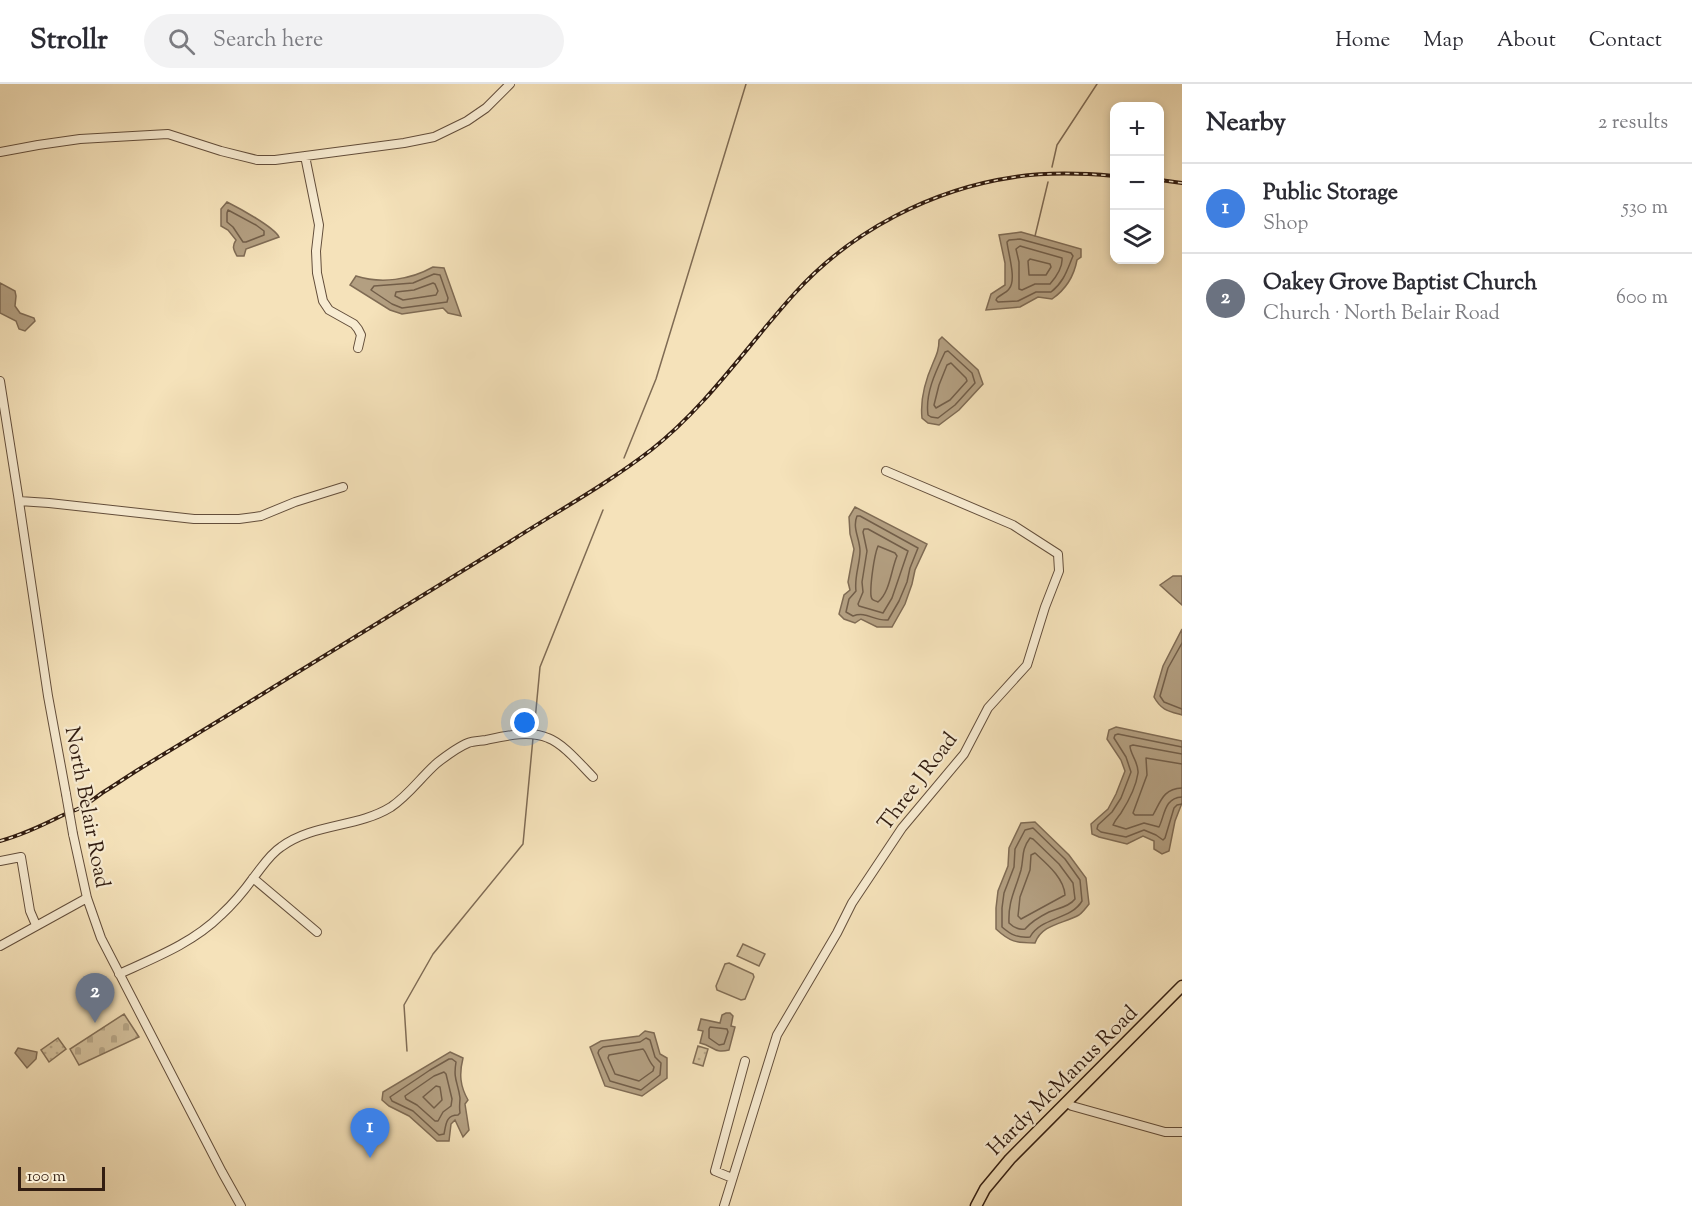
<!DOCTYPE html>
<html lang="en">
<head>
<meta charset="utf-8">
<style>
  :root { --surface:#fff; --page:#f2f2f3; --text:#2b2b33; --muted:#7c7c81; --line:#e1e1e2; --accent:#ea580c }
  body { margin:0; font-family:"Sorts Mill Goudy",serif; background:var(--page); color:var(--text) }
  .controls { position:absolute; right:18px; top:18px; display:grid; overflow:hidden; border-radius:12px; box-shadow:0 3px 9px #0003 }
  .controls button { width:54px; height:54px; display:grid; place-items:center; padding:0; border:0; border-bottom:2px solid var(--line); background:var(--surface); color:var(--text); font:30px sans-serif }
  .scale { position:absolute; left:18px; bottom:15px; width:87px; box-sizing:border-box; padding-left:6px; border:3px solid #321d11; border-top:0; font-size:16px; line-height:21px; white-space:nowrap; color:#321d11; -webkit-text-stroke:4px #f8ecd2; paint-order:stroke }
  .you { position:absolute; left:525px; top:639px; width:21px; height:21px; margin:-15px; border:4px solid #fff; border-radius:50%; background:#1a73e8; box-shadow:0 0 0 9px #1a73e833 }
  .badge { display:grid; place-items:center; width:39px; height:39px; border-radius:50%; background:var(--accent); color:#fff; font-size:20px; font-weight:700 }
  .pin { position:absolute; translate:-50% -50px; filter:drop-shadow(0 2px 3px #0008) }
  .pin::after { content:''; position:absolute; top:32px; width:21px; height:18px; background:inherit; clip-path:polygon(0 0,100% 0,50% 100%) }
  .list { margin:0; padding:0; list-style:none }
  h2 { display:flex; justify-content:space-between; align-items:center; height:78px; margin:0; padding:0 24px; font-size:26px }
  h2 small { font-size:20px; font-weight:400; color:var(--muted) }
  .list li { display:grid; grid-template-columns:39px 1fr auto; gap:18px; align-items:center; box-sizing:border-box; height:90px; padding:0 24px; border-top:2px solid var(--line) }
  .list b { display:block; font-size:22px; white-space:nowrap }
  .list p { margin:0; font-size:20px; white-space:nowrap; color:var(--muted) }
  .list em { font-size:20px; font-style:normal; color:var(--muted) }
  .icon { flex:none; width:33px; height:33px; fill:none; stroke:currentColor; stroke-width:2; stroke-linecap:round; stroke-linejoin:round }
  .map { position:relative; flex:none; width:1182px; height:1122px; overflow:hidden }
  header { display:flex; align-items:center; gap:36px; box-sizing:border-box; height:84px; padding:0 30px; background:var(--surface); border-bottom:2px solid var(--line) }
  header strong { font-size:28px }
  nav { display:flex; gap:33px; margin-inline-start:auto; font-size:21px }
  .search { width:420px; height:54px; background:var(--page); display:flex; align-items:center; gap:15px; box-sizing:border-box; padding:0 21px; border-radius:33px; color:var(--muted); font-size:22px }
  main { display:flex }
  aside { flex:1; background:var(--surface) }
  .map>svg:first-child { display:block }
  .green { fill:#d4c19d; stroke:#836f57; stroke-width:1.5 }
  .cemetery { fill:url(#cemetery-stones); stroke:#836f57; stroke-width:1.5 }
  .park { fill:url(#park-dots); stroke:#836f57; stroke-width:1.5 }
  .water { fill:#b39f81; stroke:#7f6b54; stroke-width:1.5 }
  .lines { fill:none; stroke-linecap:round; stroke-linejoin:round }
  .shore { stroke:#725e49; stroke-width:1.5 }
  .stream { stroke:#7f6b54; stroke-width:1.5 }
  .minor-casing { stroke:#634e3b; stroke-width:10 }
  .major-casing { stroke:#321d11; stroke-width:13 }
  .minor { stroke:#f8ecd2; stroke-width:8 }
  .major { stroke:#f5e2ba; stroke-width:10 }
  .rail-casing { stroke:#321d11; stroke-width:4 }
  .rail { stroke:#f8ecd2; stroke-width:1.5; stroke-dasharray:4.5; stroke-linecap:butt }
  .minor-bridge-casing { stroke:#634e3b; stroke-width:10; stroke-linecap:butt }
  .minor-bridge { stroke:#f8ecd2; stroke-width:8 }
  .labels { text-anchor:middle; stroke-width:4.5; stroke-linejoin:round; paint-order:stroke }
  .street-label { font-size:21px; fill:#321d11; stroke:#f8ecd2 }
</style>
</head>
<body>
<header>
<strong>Strollr</strong>
<div class="search"><svg class="icon" aria-label="search" viewBox="0 0 24 24"><circle cx="10" cy="10" r="6"/><path d="M15 15l6 6"/></svg>Search here</div>
<nav><a>Home</a><a>Map</a><a>About</a><a>Contact</a></nav>
</header>
<main>
<div class="map">
<svg width="1182" height="1122" viewBox="0 0 1182 1122">
  <defs>
    <pattern id="cemetery-stones" width="16" height="16" patternUnits="userSpaceOnUse" patternTransform="scale(1.5)"><rect width="16" height="16" fill="#d4c19d"/><path d="M2 7V4a2 2 0 0 1 4 0v3zM10 15v-3a2 2 0 0 1 4 0v3z" fill="#b6a586"/></pattern>
    <pattern id="park-dots" width="8" height="8" patternUnits="userSpaceOnUse" patternTransform="scale(1.5)"><rect width="8" height="8" fill="#d4c19d"/><path d="M2 2h.1M6 6h.1" fill="none" stroke="#b6a586" stroke-width="1.8" stroke-linecap="round"/></pattern>
  </defs>
  <rect width="100%" height="100%" fill="#f5e2ba"/>
  <filter id="stains"><feTurbulence type="fractalNoise" baseFrequency=".00333" numOctaves="4"/><feColorMatrix values="0 0 0 0 .2 0 0 0 0 .09 0 0 0 0 .02 0 0 0 .5 -.17"/></filter>
  <radialGradient id="worn" r=".72"><stop offset=".6" stop-color="#630" stop-opacity="0"/><stop offset="1" stop-color="#630" stop-opacity=".3"/></radialGradient>
  <!-- green -->
  <path class="green" d="M743 860 765 870 759 882 737 872Z
    M729 879 753 890 754 893 745 915 741 916 717 906 716 902 725 880Z"/>
  <!-- cemetery -->
  <path class="cemetery" d="M124 930 139 953 79 981 70 965Z"/>
  <!-- park -->
  <path class="park" d="M58 954 66 965 49 978 41 966Z
    M698 962 708 965 703 982 693 979Z"/>
  <!-- water -->
  <path class="water" d="M227 118C239 124 274 143 279 153L246 165 244 172H237C233 165 232 162 236 156L228 146 221 142V125Z
    M1021 148 1081 165V173L1077 176C1074 192 1065 206 1052 215L1038 213 1020 223 986 226 991 210 1005 201V179L999 151Z
    M433 183 444 184 461 232 448 229 443 224 402 230 390 226 350 201 356 192C381 200 410 196 433 183Z
    M0 199 15 207 16 212 15 222 20 229 34 234 35 237 25 247 19 245 16 237 0 229Z
    M942 253 978 286 983 300 959 326 939 341 928 339 922 334C920 315 925 297 933 279 937 270 939 265 939 256Z
    M855 423 927 460 915 486 912 500 905 520 892 543H877L861 535 855 539 844 535 839 530 844 511 850 506 848 498 854 465 850 450 849 433Z
    M1173 492H1182V521L1160 501Z
    M1182 545V631C1168 627 1161 626 1154 613L1163 582Z
    M1116 643 1182 657V719L1175 737 1169 767 1162 770 1154 765V757L1143 752 1127 760 1099 753 1092 750 1091 740 1108 725 1116 710 1125 687 1121 676 1107 655 1109 646Z
    M1035 738 1069 771 1086 794 1089 820C1086 824 1083 828 1079 831 1063 840 1042 840 1035 859 1016 859 1010 858 996 845V824L998 807 1008 782 1009 764 1021 739Z
    M726 929H730L733 932 731 942 735 943 729 966C714 970 714 962 700 959L703 947 698 946 701 935 720 939 722 931Z
    M645 947 654 949 660 970 667 974V994L642 1012 605 1002 590 963 601 957 639 952Z
    M18 964 37 968 36 975 27 984 15 969Z
    M450 968 463 974C459 990 460 1002 468 1016L465 1020 469 1046 463 1053 455 1036 451 1040 449 1057H437L409 1032 389 1022 382 1016 383 1008Z"/>
  <g class="lines">
    <!-- shore -->
    <path class="shore" d="M228 126 256 141 264 147V151L246 158H243L233 143 227 138V129Z
      M1020 155 1071 169 1073 172C1067 186 1064 198 1051 208H1036L1018 217 998 218 996 216 997 214C1000 211 1006 209 1009 205 1017 196 1008 169 1007 158L1009 156Z
      M1020 162 1062 174C1063 184 1056 193 1050 200H1035L1022 206 1019 205V178L1016 165Z
      M1030 175 1050 180 1051 183 1046 191H1029L1028 177Z
      M434 190 440 191 448 214 447 218 402 224 392 220 371 206 374 202 413 199Z
      M433 199 435 200 438 207 436 211 403 216 395 212 396 208 414 206Z
      M948 267 972 289 975 299 955 321 938 334 931 333 928 331C925 309 936 287 945 268Z
      M951 279 966 294 967 297 950 316 936 324 934 321 939 301 947 281Z
      M860 432 918 464 910 484 907 498 899 517 888 536C873 537 867 527 853 532L846 528 849 515 856 507C854 493 860 480 860 467 860 455 852 444 857 432Z
      M864 445H868L908 467 892 514 883 529 859 522 858 520 863 508 862 498 867 467 863 448Z
      M878 462 895 469 897 472C891 486 890 508 878 518 874 516 872 517 871 512 870 501 874 472 878 462Z
      M1182 559 1168 584 1160 612 1164 618 1182 625
      M1182 663 1118 650 1115 651 1114 654 1126 673 1131 688 1121 714 1112 728 1098 741 1097 745 1101 748 1126 753 1144 746 1156 751 1163 756 1165 754 1174 724 1177 721 1182 720
      M1182 670 1133 661 1130 662C1130 670 1139 679 1138 689 1136 703 1128 718 1121 729 1118 733 1115 736 1113 741L1126 745 1144 739 1159 743C1165 731 1164 714 1182 713
      M1182 680 1146 674 1147 691 1133 729 1135 731H1153C1161 717 1163 705 1182 704
      M1033 744 1065 775 1080 796 1082 817C1071 836 1041 833 1030 853 1018 854 1011 851 1002 843V824L1004 809 1014 783 1015 765 1025 746Z
      M1030 754 1033 755 1059 780 1073 799 1075 815C1069 823 1058 824 1049 828 1041 832 1031 838 1025 845 1019 846 1014 844 1009 839 1008 817 1015 807 1021 786 1024 773 1021 766 1030 754Z
      M1035 769C1047 780 1064 794 1065 811L1021 835 1018 832 1020 813 1030 786 1031 771Z
      M710 943 727 945 728 948 724 960 719 961 709 954V945Z
      M646 954 650 956 655 973 661 979 660 991 641 1006 610 997 598 969 599 966 603 963 640 958Z
      M643 965C647 969 648 977 654 983L653 987 639 997 615 990 608 974 609 971Z
      M449 975H452L456 978C453 996 458 998 460 1014 460 1018 459 1023 460 1029L458 1031C446 1031 446 1040 444 1050L439 1051 413 1027 392 1017 390 1013 430 986Z
      M444 988 446 990 452 1015 451 1022 443 1028 438 1037H435L417 1021 406 1015 405 1012 434 992Z
      M436 1002 440 1003 442 1016 434 1024 423 1013Z"/>
    <!-- stream -->
    <path class="stream" d="M1052 83 1057 61 1097 0
      M1035 152 1048 98
      M624 374 656 295 746 0
      M534 647 540 583 603 426
      M407 967 404 921 433 870 523 760 533 654"/>
    <!-- minor casing -->
    <g class="minor-casing">
      <path id="minor" d="M0 68 38 61 80 55 168 50 221 67 257 76H275L404 59 434 53 467 37 486 24 510 0
        M305 72 319 141 316 167 317 189 323 217 329 226 354 240 358 245 361 251 358 264
        M0 297 18 411 48 612 66 710
        M19 417 49 419 194 435H239L261 432 295 418 343 403
        M73 750 87 814 101 854 222 1088 241 1122
        M0 777 21 773 30 827 36 841
        M253 794 317 848
        M0 862 87 814
        M119 890C154 874 193 859 221 831 233 820 244 807 254 793 262 783 270 770 281 763 314 739 357 744 391 723 409 711 421 693 437 679 446 672 458 663 468 659 473 657 480 657 486 656 505 652 529 646 548 654 564 660 581 681 593 693
        M1066 1018 1072 1022 1165 1048H1182
        M732 1094 715 1087 745 977
        M724 1122 777 951 837 849 852 819 902 744 964 670 988 624 1027 581 1045 523 1059 487 1058 470 1013 441 886 387"/>
    </g>
    <!-- major casing -->
    <g class="major-casing">
      <path id="major" d="M976 1122 985 1105 1010 1075 1182 902"/>
    </g>
    <!-- minor -->
    <use href="#minor" class="minor"/>
    <!-- major -->
    <use href="#major" class="major"/>
    <!-- rail casing -->
    <g class="rail-casing">
      <path id="rail" d="M1160 96 1182 99
        M0 757C22 751 41 742 61 732 67 729 74 727 80 724 88 720 95 714 102 709 115 701 128 692 141 684 185 657 229 631 272 604 352 555 431 506 511 457 558 427 607 400 651 366 707 322 747 262 795 209 851 147 932 105 1015 93 1048 88 1081 89 1114 92"/>
    </g>
    <!-- rail -->
    <use href="#rail" class="rail"/>
    <!-- minor-bridge casing -->
    <g class="minor-bridge-casing">
      <path id="minor-bridge" d="M66 710 73 750"/>
    </g>
    <!-- minor-bridge -->
    <use href="#minor-bridge" class="minor-bridge"/>
  </g>
  <g class="labels">
    <!-- street labels -->
    <g class="street-label">
      <text transform="translate(917 697) rotate(-53)" y="7">Three J Road</text>
      <text transform="translate(88 723) rotate(79)" y="7">North Belair Road</text>
      <text transform="translate(1062 996) rotate(-45)" y="7">Hardy McManus Road</text>
    </g>
  </g>
  <rect width="100%" height="100%" filter="url(#stains)"/>
  <rect width="100%" height="100%" fill="url(#worn)"/>
</svg>
<div class="controls">
<button>+</button>
<button>−</button>
<button><svg class="icon" aria-label="layers" viewBox="0 0 24 24"><path d="M12 4l9 5-9 5-9-5zM3 14l9 5 9-5"/></svg></button>
</div>
<div class="scale">100 m</div>
<div class="you"></div>
<div class="pin badge" style="left:370px;top:1074px;background:#3f7fe0">1</div>
<div class="pin badge" style="left:95px;top:939px;background:#6b7280">2</div>
</div>
<aside>
<h2>Nearby<small>2 results</small></h2>
<ul class="list">
<li><span class="badge" style="background:#3f7fe0">1</span><div><b>Public Storage</b><p>Shop</p></div><em>530 m</em></li>
<li><span class="badge" style="background:#6b7280">2</span><div><b>Oakey Grove Baptist Church</b><p>Church · North Belair Road</p></div><em>600 m</em></li>
</ul>
</aside>
</main>
</body>
</html>
